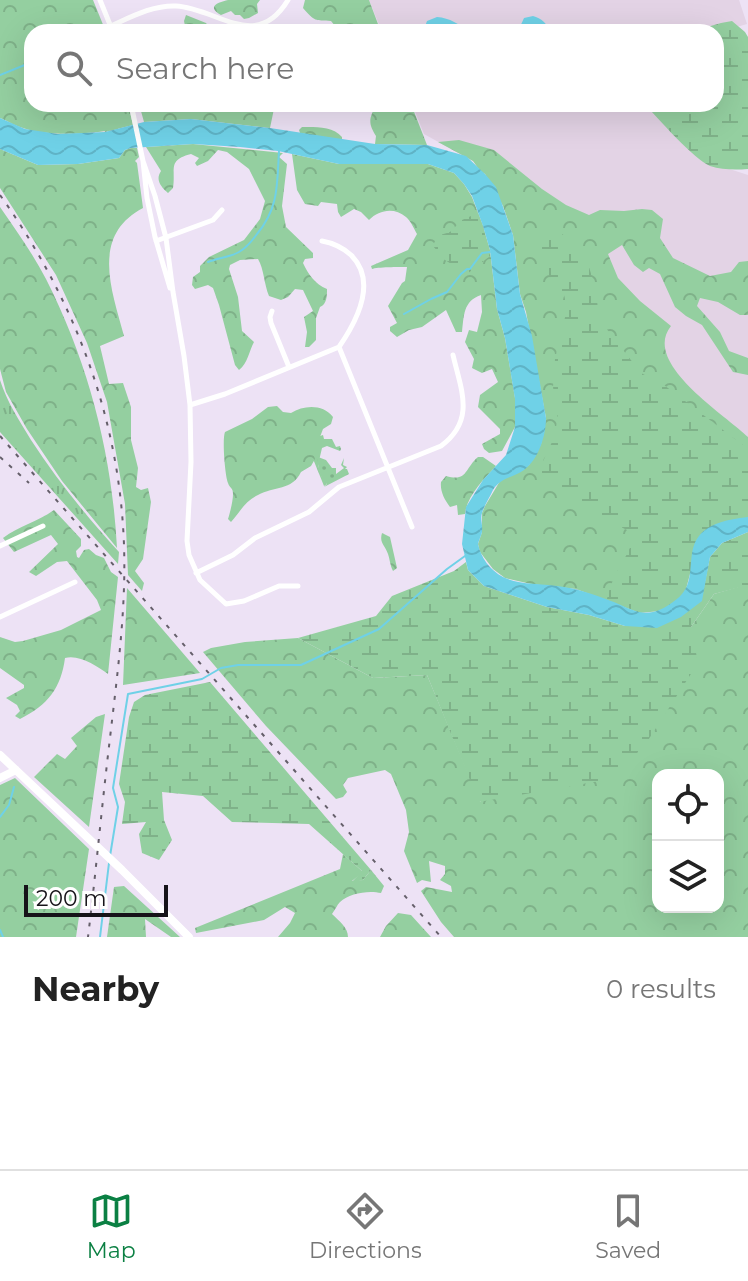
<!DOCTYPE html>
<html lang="en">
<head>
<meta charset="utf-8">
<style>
  :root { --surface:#fff; --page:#f2f2f2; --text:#222; --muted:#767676; --line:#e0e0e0; --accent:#0b8043 }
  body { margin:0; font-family:Montserrat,sans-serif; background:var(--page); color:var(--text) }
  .controls { position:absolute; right:24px; bottom:24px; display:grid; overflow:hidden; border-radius:16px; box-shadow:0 8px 32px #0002 }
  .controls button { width:72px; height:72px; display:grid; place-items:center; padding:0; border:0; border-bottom:2px solid var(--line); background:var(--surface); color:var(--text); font:40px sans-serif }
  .scale { position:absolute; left:24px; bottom:20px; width:144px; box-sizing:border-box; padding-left:8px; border:4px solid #161319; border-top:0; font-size:22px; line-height:28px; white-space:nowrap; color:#161319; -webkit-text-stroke:6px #fff; paint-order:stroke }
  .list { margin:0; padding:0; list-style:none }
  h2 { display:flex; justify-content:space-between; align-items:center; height:104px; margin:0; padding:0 32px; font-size:34px }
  h2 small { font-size:26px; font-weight:400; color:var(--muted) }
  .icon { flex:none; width:44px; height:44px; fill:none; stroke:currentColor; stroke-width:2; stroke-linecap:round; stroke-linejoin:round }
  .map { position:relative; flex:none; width:748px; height:937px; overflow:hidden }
  .search { position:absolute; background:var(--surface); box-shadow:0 8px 32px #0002; left:24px; right:24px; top:24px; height:88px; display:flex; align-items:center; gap:20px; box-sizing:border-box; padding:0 28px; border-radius:24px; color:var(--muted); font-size:30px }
  .sheet { height:232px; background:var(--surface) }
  nav { display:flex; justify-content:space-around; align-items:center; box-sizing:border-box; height:112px; border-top:2px solid var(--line); background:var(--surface); font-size:22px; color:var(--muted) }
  nav a { display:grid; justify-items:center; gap:4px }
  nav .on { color:var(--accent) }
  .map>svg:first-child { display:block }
  .commercial { fill:#e3d3e5 }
  .grass { fill:url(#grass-tufts) }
  .forest { fill:url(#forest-crowns); fill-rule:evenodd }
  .wetland { fill:url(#wetland-marsh) }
  .garden { fill:url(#garden-dots) }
  .water { fill:url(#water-waves) }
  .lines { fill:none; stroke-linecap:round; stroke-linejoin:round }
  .stream { stroke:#6fd1e7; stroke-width:2 }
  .street { stroke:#fff; stroke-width:5 }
  .secondary { stroke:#fff; stroke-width:8 }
  .rail { stroke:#655f6a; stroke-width:2; stroke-dasharray:4 8; stroke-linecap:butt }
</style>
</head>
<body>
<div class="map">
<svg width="748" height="937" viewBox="0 0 748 937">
  <defs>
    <pattern id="grass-tufts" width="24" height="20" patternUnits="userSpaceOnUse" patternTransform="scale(2)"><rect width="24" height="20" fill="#94cfa0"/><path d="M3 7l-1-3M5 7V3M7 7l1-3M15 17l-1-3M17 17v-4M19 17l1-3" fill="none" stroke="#7fb189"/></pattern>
    <pattern id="forest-crowns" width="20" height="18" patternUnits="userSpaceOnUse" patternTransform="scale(2)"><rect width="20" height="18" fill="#94cfa0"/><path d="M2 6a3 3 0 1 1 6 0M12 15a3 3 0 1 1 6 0" fill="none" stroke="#7fb189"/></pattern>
    <pattern id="wetland-marsh" width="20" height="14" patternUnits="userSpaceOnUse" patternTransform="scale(2)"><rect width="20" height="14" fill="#94cfa0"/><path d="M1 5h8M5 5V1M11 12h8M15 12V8" fill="none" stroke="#7fb189"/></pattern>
    <pattern id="garden-dots" width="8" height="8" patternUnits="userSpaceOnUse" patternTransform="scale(2)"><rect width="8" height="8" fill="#94cfa0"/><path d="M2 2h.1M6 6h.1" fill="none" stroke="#7fb189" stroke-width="1.8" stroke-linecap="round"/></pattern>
    <pattern id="water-waves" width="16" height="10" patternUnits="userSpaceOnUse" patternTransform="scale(2)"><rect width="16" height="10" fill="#6fd1e7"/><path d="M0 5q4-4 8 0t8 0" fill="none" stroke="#5fb3c6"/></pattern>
  </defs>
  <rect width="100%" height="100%" fill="#ede2f5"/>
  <!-- commercial -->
  <path class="commercial" d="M369 0H739L747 24 716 33V32H382Z
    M412 104H658L711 163 748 175V449L664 385 563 211 424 134Z"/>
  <!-- grass -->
  <path class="grass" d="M92 104H128L133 125 105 132Z
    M0 380C7 402 19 420 31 440 57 480 87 517 119 552L118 564 0 432Z
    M323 435 324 439H332L336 447 340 446 341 449 340 451 327 446 322 448 318 465 322 477 324 473H327L332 468V470L330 476 323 478 327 484 324 486 307 444 314 438Z"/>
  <!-- forest -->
  <path class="forest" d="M0 0H93L106 32H32V104H105L116 122 118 129C91 134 49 137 23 128 15 126 8 121 0 118Z
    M228 0H260L257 4 258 13 249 18 244 19 240 15H235L231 11 221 15C205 6 220 2 228 0Z
    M305 0H369L381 32H340L331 21C315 20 315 22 303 8Z
    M186 15 206 23 212 31 216 32H182L186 31 184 21Z
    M139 104H275L270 128 191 119 144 122Z
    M376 104H411L427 145 375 144 376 136C367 122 370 118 376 104Z
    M302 127C315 127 333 126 342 137V140L300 133 299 130Z
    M459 140 494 150 542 189 566 205 589 215 600 210 624 211 642 209 652 210 663 219 660 238 673 258 710 276 731 272 739 262 748 261V315H740L718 302 700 298 697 306 720 332 729 351 748 358V375L733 372 702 325 686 316 675 307 660 274 649 268 643 272 634 265 622 245 608 254 618 278 640 301 671 326C641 363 726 415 748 437V518L640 613 576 589 531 584 505 578 493 569 480 552 478 544 482 532V513L485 506 500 481 529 465 541 444 546 418 526 312 520 294 513 235 503 206 485 174 480 171 473 161 438 142Z
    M193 144 283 153 279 157 287 164 282 206 286 227 313 253V258L305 259 303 263C308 274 315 284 327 289 327 296 327 304 320 307L316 318V340L309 347H305L307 332 304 317 313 311 303 290 295 289 288 297 281 300 269 296C264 284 264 269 258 259L240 260 230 265 229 269 238 297 242 331 254 342C249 351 248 363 239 370L235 365 219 305 213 288 208 285 195 289 192 285 193 277 200 272V266L209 257 244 240 260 219 265 201 249 169 227 152 218 150 208 161 197 166 195 163 199 158 191 154C167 160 176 169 173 188L168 193C161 187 155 180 161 171L146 147Z
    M131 148H137L139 157 135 161 137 163 143 208C90 236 112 291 124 336L100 346 109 384 123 383 131 407V440L138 468 136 487 141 490 148 488 151 502 143 559 135 571 144 583 142 591 128 575 125 504 107 402 87 343 56 275 0 188V149L38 165 78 164 119 158 125 150Z
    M292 154 339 164H428L454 173 464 184 472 197 483 226 490 250 497 309 505 338 515 398V427L502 451 489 453 484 449 482 444 500 434V429L478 407 480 395 498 382 492 369 482 373 472 368 474 359 465 342 469 330 477 332 482 312 481 295C463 301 464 316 462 332H456L446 310 422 327 409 330 397 337 390 331V327L397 323 388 306 402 283 405 281 407 267C399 267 377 267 372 269L371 266 408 250 417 234C414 229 411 221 406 217 394 207 379 210 369 220L361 212 354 209 341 217 338 212 337 204 321 202 318 206 305 204 297 190Z
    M0 207C16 230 33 254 46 279 89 364 112 454 117 548L62 481 27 429 6 392 0 369Z
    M277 406 283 412 291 413C304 405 323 404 333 417L331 424 323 429 320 437 310 445 315 459 311 466 301 472C292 491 274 486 258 495 245 501 240 512 231 522L228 519C230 513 233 501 233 494 233 487 230 489 228 483 225 476 222 439 225 432L252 419 268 407Z
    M478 457H483L496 466C484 479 467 496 465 514L458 515 457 505 450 507C444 499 440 491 441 482L446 476C468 482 464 469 478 457Z
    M54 510 81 539V546L76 551 77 557 79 558 84 550 89 549 96 555 104 558 111 572 118 577 108 674C97 666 79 654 65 658 61 688 48 705 20 719L15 716 20 711 17 705 6 698 24 688V685L0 668V637L15 642 23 641 61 630 101 610 97 600 67 561 57 562 36 576 29 572 58 544 51 535 14 552 3 538C19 526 37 522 54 510Z
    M382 533 390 537 397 568 393 571C390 565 390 560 388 554 385 545 379 543 382 533Z
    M745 585H748V937H454L441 922 421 891 426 887 452 892 451 886 440 880 445 874V866L429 861 431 882 422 880 417 883 404 851 409 832 406 810 391 774 385 770 348 778 343 785 347 792 343 797 336 799 266 726 203 652 211 648 245 642 298 638 373 678 427 675 480 802 691 627 714 594ZM658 775H718V907H658Z
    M127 588 200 673 123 685Z
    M105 714 89 827 34 777 57 754 65 759 77 746 71 738 96 717Z
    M15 778 89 849 76 937H0V785Z
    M343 854 363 872 352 881 363 880 371 870 384 886 381 893C369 890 349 893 340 902 337 905 335 910 332 914 339 921 348 927 348 937H278L290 923 295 913 285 907 264 920 196 933 195 928 340 869Z
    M124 886 180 937H171L145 919 146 937H107L114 887Z
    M398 913 411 915 431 937H380L386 926Z"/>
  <!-- wetland -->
  <path class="wetland" d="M732 21 745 32 748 37V169C736 170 722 170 710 166 694 159 658 119 645 104H716V32H690L721 23Z
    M478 213 483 226 490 256 467 274 445 260 433 246 437 236 450 232 462 220Z
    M551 228 576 242 585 254 596 290 598 310 602 323 641 373 664 385 748 449V517L728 519 690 574 685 593 677 601 660 611 640 613 607 599C611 577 625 561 633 541L629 531 582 508 562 494 545 484 537 474 552 442 558 419 553 387 555 359 567 309 564 294 549 275 539 250 541 234Z
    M748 532V585L714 594 691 627 698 663 645 745 611 779 479 802 427 675 373 678 298 638 376 616 392 596 454 571 466 562 468 570 484 586 547 607 589 615 625 626 701 601 710 557 722 543Z
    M210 682 371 870 363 880 351 883 362 871 309 824 232 822 203 796 162 792 164 820 172 840 159 860 142 853 139 834 146 822 122 824 125 802 119 784 129 717 134 702 145 695Z"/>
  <!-- garden -->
  <path class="garden" d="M318 457 326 460 332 468H336V474L344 468 341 465 344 458 343 465 347 467 345 469H347L349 474 324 487 327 484C320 478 317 466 318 457Z"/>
  <!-- water -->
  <path class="water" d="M533 16C541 18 548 24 550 32H511L519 29 524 18Z
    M437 17C450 18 459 24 469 32H423L427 21Z
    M0 118 25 129 58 134 105 132 144 122 191 119 270 128 375 144 427 145 466 156 485 174 496 187 513 235 520 294 532 336 546 418C546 435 539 459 524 470 513 478 501 477 493 490 490 497 484 506 482 513 480 519 483 525 482 532 482 533 478 543 478 544 481 558 490 570 503 577 519 585 540 583 557 586 576 588 593 594 611 601 620 604 630 610 639 612 651 615 664 609 673 602 713 577 659 526 748 517V532L722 543 710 557 702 601 681 617 657 628 625 626 589 615 547 607 484 586 468 570 462 544 466 507 483 480 506 455 515 427V399L505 338 497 309 490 250 483 226 472 196 464 184 454 173 428 164H339L278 151 240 147 193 144 131 148 125 150 119 158 78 164 38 165 0 149Z"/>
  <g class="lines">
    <!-- stream -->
    <path class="stream" d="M0 75 32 62
      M208 262C218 258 230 257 239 252 246 248 252 241 257 234 279 208 277 184 279 151
      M404 314 431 299 447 292 461 274 467 269H470L482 253 490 252
      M0 817 9 805 14 787
      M110 856 118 807 113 788 128 694 202 679 221 668 238 665H301L379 629 447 569 465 556
      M0 930 3 937
      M100 937 109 863"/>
    <!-- street -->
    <path class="street" d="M100 0 113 32
      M111 26C131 17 153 5 176 6 217 8 256 53 288 0
      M131 104 143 161 147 198 155 237 170 288
      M143 161 155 196 166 238 173 292 184 356 190 405 191 462 187 541 189 555 200 580 226 604 244 601 279 586H298
      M156 241 213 220 222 210
      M322 241C333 243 342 247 351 255 378 282 357 321 339 347
      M272 311 270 317 271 323 289 367
      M339 347 412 527
      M190 405 225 394 339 347
      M0 546 43 526
      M196 573 233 555 255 538 309 512 339 487 441 446C476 420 461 390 453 355
      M0 617 75 582"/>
    <!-- secondary -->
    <path class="secondary" d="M0 755 122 870 189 937
      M0 778 16 770"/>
    <!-- rail -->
    <path class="rail" d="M0 195C70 293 115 405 123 526 128 597 118 668 110 738 102 804 96 871 88 937
      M0 436 441 937
      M0 457 29 483"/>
  </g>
</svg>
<div class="controls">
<button><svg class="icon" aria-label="locate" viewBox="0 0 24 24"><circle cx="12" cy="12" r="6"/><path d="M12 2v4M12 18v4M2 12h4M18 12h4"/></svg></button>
<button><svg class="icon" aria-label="layers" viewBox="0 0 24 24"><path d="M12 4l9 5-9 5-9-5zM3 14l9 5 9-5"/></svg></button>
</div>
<div class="scale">200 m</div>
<div class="search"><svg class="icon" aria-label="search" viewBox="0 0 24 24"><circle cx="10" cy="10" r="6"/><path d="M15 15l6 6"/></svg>Search here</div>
</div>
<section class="sheet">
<h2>Nearby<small>0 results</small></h2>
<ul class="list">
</ul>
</section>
<nav>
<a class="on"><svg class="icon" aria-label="map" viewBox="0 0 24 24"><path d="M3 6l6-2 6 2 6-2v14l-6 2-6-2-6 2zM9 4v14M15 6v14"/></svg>Map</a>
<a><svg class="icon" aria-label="directions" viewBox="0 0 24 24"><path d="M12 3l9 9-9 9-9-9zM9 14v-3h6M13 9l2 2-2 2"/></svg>Directions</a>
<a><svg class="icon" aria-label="saved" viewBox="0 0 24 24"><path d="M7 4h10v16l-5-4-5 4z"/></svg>Saved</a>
</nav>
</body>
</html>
